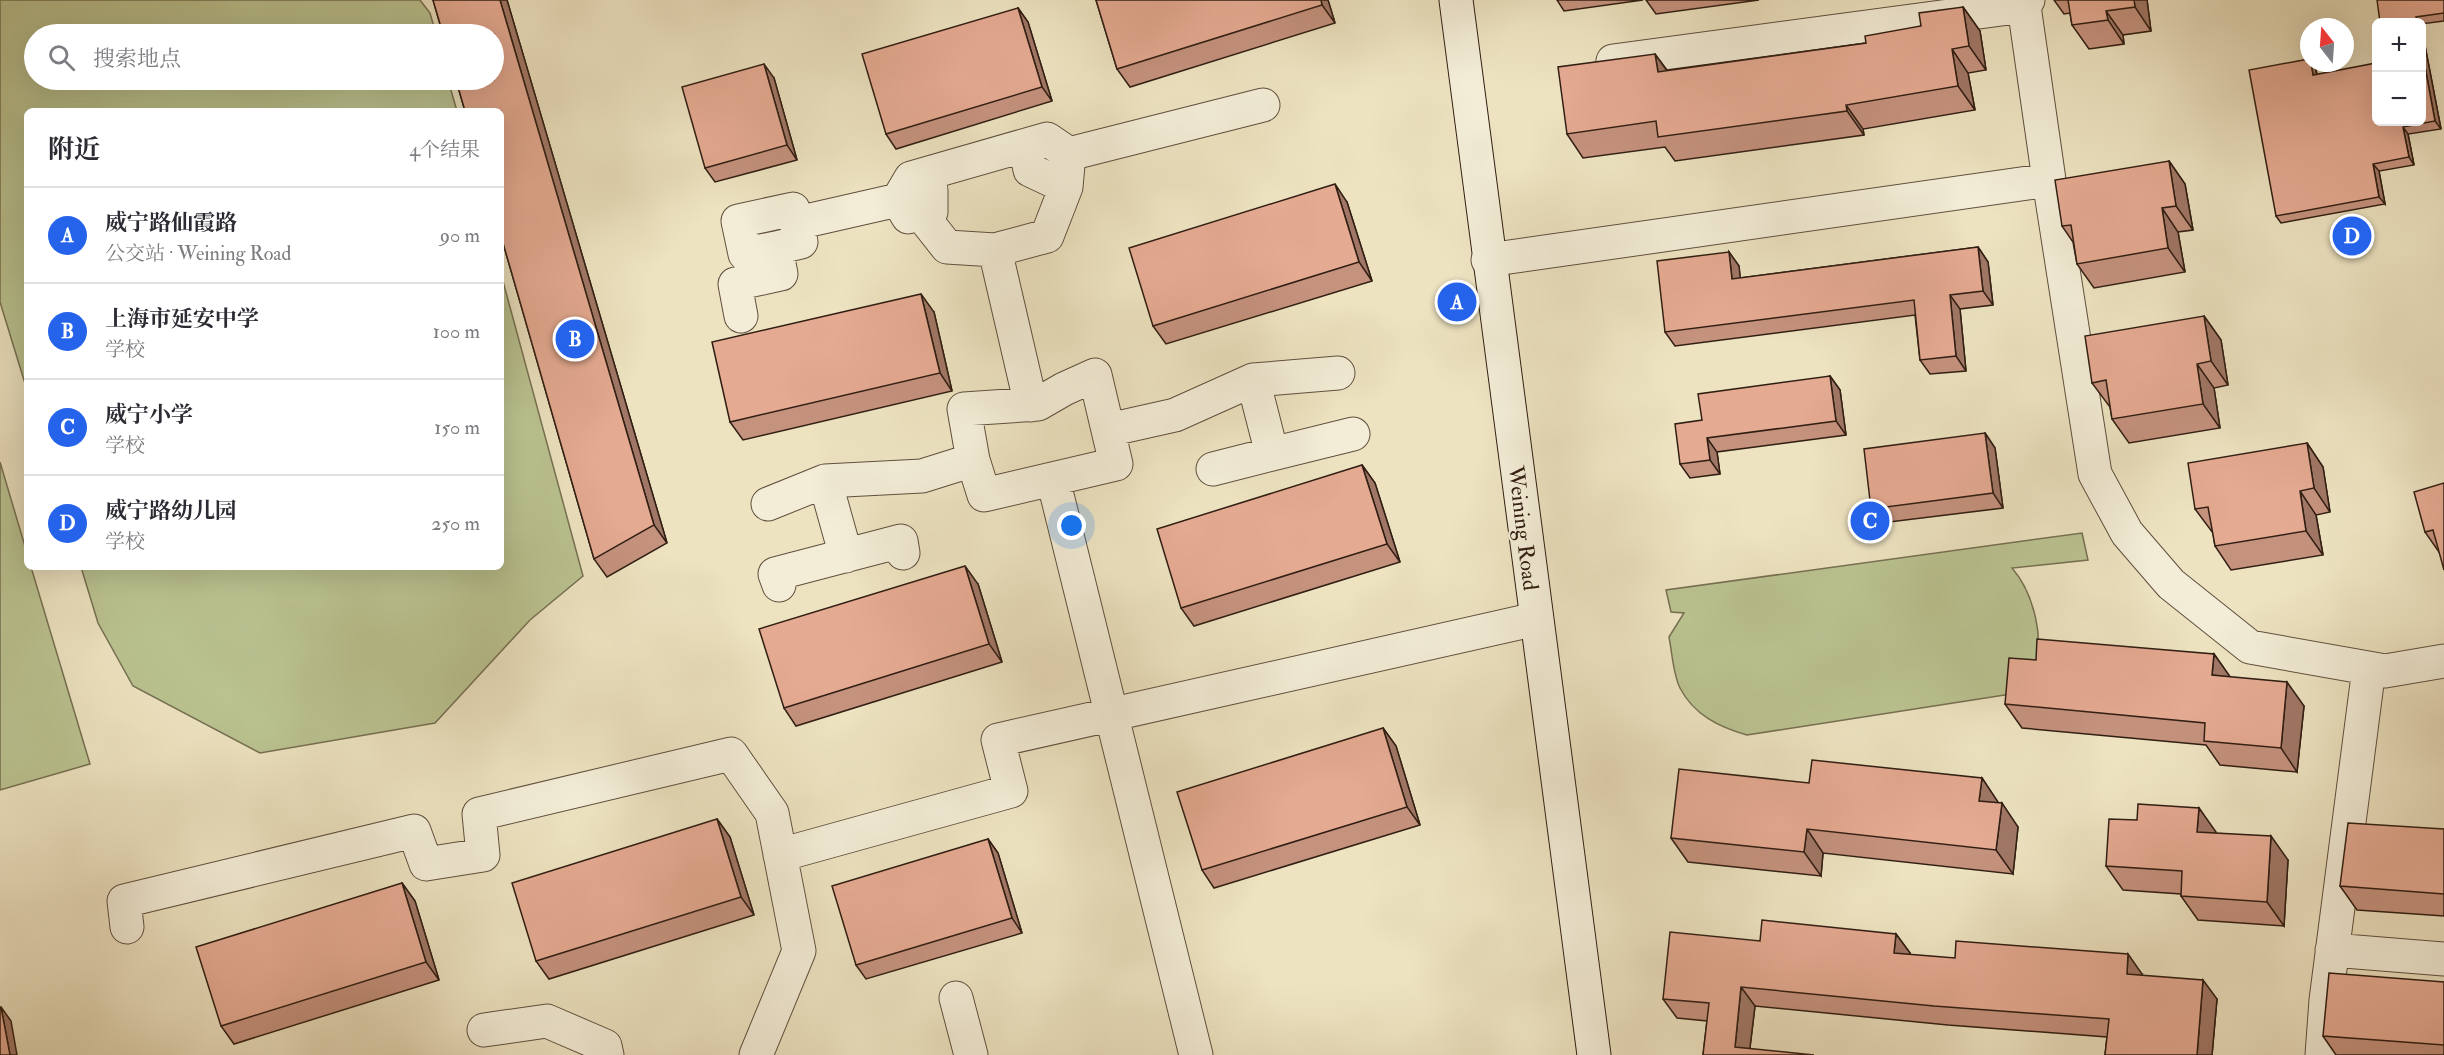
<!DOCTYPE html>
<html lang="zh">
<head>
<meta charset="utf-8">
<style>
  :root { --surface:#fff; --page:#f2f2f3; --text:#2b2b33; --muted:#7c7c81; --line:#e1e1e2; --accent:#2563eb }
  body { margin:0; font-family:"IM FELL Double Pica","Noto Serif SC",serif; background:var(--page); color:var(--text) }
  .controls { position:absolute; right:18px; top:18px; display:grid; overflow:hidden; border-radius:9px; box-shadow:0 6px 24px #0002 }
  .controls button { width:54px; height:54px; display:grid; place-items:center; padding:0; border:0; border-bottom:2px solid var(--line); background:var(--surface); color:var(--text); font:30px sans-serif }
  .compass { position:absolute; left:2300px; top:18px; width:54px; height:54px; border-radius:50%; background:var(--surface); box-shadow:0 6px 24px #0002; rotate:343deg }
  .you { position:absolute; left:1072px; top:526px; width:21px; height:21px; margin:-15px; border:4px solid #fff; border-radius:50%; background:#1a73e8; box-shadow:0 0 0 9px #1a73e833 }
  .badge { display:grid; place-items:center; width:39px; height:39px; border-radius:50%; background:var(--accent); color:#fff; font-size:20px; font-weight:700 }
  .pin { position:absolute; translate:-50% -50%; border:3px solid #fff; box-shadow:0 2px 6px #0006 }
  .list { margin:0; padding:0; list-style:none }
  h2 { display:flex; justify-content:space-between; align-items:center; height:78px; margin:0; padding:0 24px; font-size:26px }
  h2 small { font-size:20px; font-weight:400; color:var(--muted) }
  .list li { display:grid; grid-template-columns:39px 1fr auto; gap:18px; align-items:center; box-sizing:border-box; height:96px; padding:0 24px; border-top:2px solid var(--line) }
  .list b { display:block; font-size:22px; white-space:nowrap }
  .list p { margin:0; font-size:20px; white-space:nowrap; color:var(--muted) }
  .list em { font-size:20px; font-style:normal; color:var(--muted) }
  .icon { flex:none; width:33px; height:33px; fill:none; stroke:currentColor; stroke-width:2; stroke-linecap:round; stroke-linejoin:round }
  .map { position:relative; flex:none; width:2444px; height:1055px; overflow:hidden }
  .search { position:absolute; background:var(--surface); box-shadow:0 6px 24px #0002; left:24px; top:24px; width:480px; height:66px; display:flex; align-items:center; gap:15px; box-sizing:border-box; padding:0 21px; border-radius:33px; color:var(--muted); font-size:22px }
  .panel { position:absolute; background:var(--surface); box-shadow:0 6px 24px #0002; left:24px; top:108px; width:480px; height:462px; border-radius:9px }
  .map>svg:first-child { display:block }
  .green { fill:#bac391; stroke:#767052; stroke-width:1.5 }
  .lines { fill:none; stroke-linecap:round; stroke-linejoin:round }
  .minor-casing { stroke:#604f3e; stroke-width:35 }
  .secondary-casing { stroke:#311e13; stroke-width:35 }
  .minor { stroke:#f3edd7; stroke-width:33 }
  .secondary { stroke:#f3edd7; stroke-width:33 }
  .wall { fill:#c5927e; stroke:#311e13; stroke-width:1.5 }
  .shaded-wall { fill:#a07766; stroke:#311e13; stroke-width:1.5 }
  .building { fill:#e5aa92; stroke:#311e13; stroke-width:1.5 }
  .labels { text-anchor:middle; stroke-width:4.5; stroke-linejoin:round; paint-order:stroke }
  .street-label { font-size:22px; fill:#311e13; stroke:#f3edd7 }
</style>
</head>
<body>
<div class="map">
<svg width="2444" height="1055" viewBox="0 0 2444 1055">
  <rect width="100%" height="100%" fill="#ede3c1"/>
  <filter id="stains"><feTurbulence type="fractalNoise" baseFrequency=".00333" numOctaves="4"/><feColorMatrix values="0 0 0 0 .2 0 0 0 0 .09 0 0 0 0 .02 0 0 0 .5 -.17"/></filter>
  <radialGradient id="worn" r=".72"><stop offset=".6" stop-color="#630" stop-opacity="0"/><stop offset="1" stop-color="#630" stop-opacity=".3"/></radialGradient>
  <!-- green -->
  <path class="green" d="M0 0H420L430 13 436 34H34V80H448L457 111H27V390L0 302Z
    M501 274 583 576 530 620 435 723 260 753 133 686 98 623 81 567H501Z
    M0 462 27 553V567H31L90 764 0 790Z
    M2082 533 2088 560 2012 568C2033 592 2048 644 2031 674 2027 681 2017 688 2011 694L1747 735C1719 727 1694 715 1680 688 1673 674 1672 652 1669 637L1684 613 1671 612 1666 590Z"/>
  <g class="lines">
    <!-- minor casing -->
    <g class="minor-casing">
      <path id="minor" d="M2028 0 2024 6 2049 180 2095 474 2127 533 2171 584 2250 647 2385 671 2444 661
        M1613 61 2024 6
        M1025 146 1030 170 1066 187
        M1069 154 1263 105
        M911 178 1047 139 1069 154 1066 187 1047 236 995 250 947 247 921 214
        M797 223 898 200 908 217 931 212V190L911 178 898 200
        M995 250 1031 405
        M1488 260 2049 180
        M741 316 735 284 781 274 776 248 745 254 738 221 793 209 801 242 776 248
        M1108 430 1175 415 1253 380 1338 373
        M1272 454 1353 434
        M1213 469 1272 454 1253 380
        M1053 479 1196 1055
        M825 481 846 556
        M768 504 825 481 922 476 973 460 964 409 1038 404 1064 389 1095 375 1116 464 984 495 973 460
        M779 585 775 574 901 541 903 553
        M780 855 1011 791 998 740 1536 619
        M127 927 124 901 414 831 426 864 483 855 479 814 731 754 772 813 799 951 756 1055
        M2332 950 2444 959
        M956 998 971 1055
        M484 1030 547 1021 605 1046 607 1055
        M2322 1055 2326 1000 2369 668"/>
    </g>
    <!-- secondary casing -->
    <g class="secondary-casing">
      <path id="secondary" d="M1456 0 1594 1055"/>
    </g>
    <!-- minor -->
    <use href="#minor" class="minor"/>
    <!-- secondary -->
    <use href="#secondary" class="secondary"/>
  </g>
  <!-- wall -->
  <path class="wall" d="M433 0H507L667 543 607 577 594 559Z
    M1096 0H1328L1335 23 1130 87 1117 69Z
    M1557 0H1643L1564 11Z
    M1646 0H1759L1656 14Z
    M2054 0H2147L2151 31 2123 35 2124 44 2089 49 2072 25 2070 13 2064 14Z
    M2444 0V21L2421 24V22H2380Z
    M1963 7 1980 31 1986 70 1968 73 1975 110 1863 129 1864 135 1675 161 1665 147 1583 158 1567 134 1655 54 1667 70 1866 43 1921 26Z
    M1018 8 1028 22 1052 101 896 149 886 134Z
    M2421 25 2441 129 2408 134 2414 165 2379 171 2385 204 2281 223 2276 216 2315 66 2317 74 2376 122Z
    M774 78 797 160 715 182 705 168Z
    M2169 161 2185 184 2193 230 2178 232 2185 272 2094 288 2077 264 2073 242 2062 226Z
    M1347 202 1372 281 1166 344 1153 326Z
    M1978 247 1988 262 1993 305 1960 309 1966 371 1930 374 1920 360 1915 315 1675 346 1665 332 1729 252 1739 266 1740 278Z
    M934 312 952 391 743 440 730 422Z
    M2204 316 2221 340 2228 385 2214 388 2220 428 2129 443 2112 419 2110 407 2092 383Z
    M1830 376 1840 390 1846 435 1717 452 1720 474 1690 478 1680 464 1702 420Z
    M1985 433 1995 448 2003 508 1881 523 1871 509Z
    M2307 443 2323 467 2330 512 2316 515 2323 555 2231 570 2215 546 2213 533 2195 509Z
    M1362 465 1375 483 1400 562 1194 626 1181 608Z
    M2444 483 2439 552 2425 532Z
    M978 584 1002 662 796 726 784 708Z
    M2214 654 2230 677 2304 706 2297 772 2220 765 2206 745 2022 728 2005 704 2036 660Z
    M1383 728 1396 746 1420 825 1214 888 1202 870Z
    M1982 778 1998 803 2018 827 2013 874 1823 853 1821 876 1688 862 1671 838 1809 783Z
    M2199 808 2215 833 2288 860 2284 926 2198 920 2181 896V894L2123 890 2106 866 2137 820Z
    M717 819 730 837 754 915 549 979 536 961Z
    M2444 829V916L2357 910 2340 886Z
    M988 839 998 853 1022 933 866 979 856 965Z
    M402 883 415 901 439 980 234 1044 221 1026Z
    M1896 934 1910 953V955L2142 974 2141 975 2217 999 2212 1055H2105L2107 1037 1948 1025 1755 1006 1750 1048 1703 1055 1707 1021 1677 1018 1663 999 1760 941Z
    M2444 982V1055H2336L2323 1036Z"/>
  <!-- shaded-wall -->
  <path class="shaded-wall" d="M500 0H507L667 543 654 525Z
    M1321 0H1328L1335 23 1322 5Z
    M2134 0H2147L2151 31 2135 7Z
    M1963 7 1980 31 1986 70 1969 46Z
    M1018 8 1028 22 1052 101 1042 87Z
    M2106 11 2123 35 2124 44 2108 20Z
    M2421 25 2441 129 2435 121 2421 45Z
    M1952 49 1968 73 1975 110 1958 86Z
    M1655 54 1672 78 1658 72Z
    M2311 63H2313L2315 66 2318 82 2313 75Z
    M764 64 774 78 797 160 787 145Z
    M1846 105 1863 129 1864 135 1847 111Z
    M2403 127 2408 134 2414 165 2409 157Z
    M2169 161 2185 184 2193 230 2176 206Z
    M2373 164 2379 171 2385 204 2379 197Z
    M1335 184 1347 202 1372 281 1359 262Z
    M2162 208 2178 232 2185 272 2168 248Z
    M1978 247 1988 262 1993 305 1983 291Z
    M1729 252 1739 266 1742 294 1732 279Z
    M921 294 934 312 952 391 940 373Z
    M1950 295 1960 309 1966 371 1956 356Z
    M2204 316 2221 340 2228 385 2211 361Z
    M2197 364 2214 388 2220 428 2203 404Z
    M1830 376 1840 390 1846 435 1836 421Z
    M1985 433 1995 448 2003 508 1993 493Z
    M1707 438 1717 452 1720 474 1710 460Z
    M2307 443 2323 467 2330 512 2314 488Z
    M1362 465 1375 483 1400 562 1387 544Z
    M2300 491 2316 515 2323 555 2306 531Z
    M965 566 978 584 1002 662 989 644Z
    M2214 654 2231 678 2212 675Z
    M2287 682 2304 706 2297 772 2281 748Z
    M1383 728 1396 746 1420 825 1407 807Z
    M1982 778 1998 802 1996 825 1979 801Z
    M2002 803 2018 827 2013 874 1996 850Z
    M2199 808 2216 832 2214 856 2197 832Z
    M717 819 730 837 754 915 741 897Z
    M1807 829 1823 853 1821 876 1804 852Z
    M2271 836 2288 860 2284 926 2267 902Z
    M988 839 998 853 1022 933 1012 918Z
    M402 883 415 901 439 980 426 962Z
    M1896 934 1910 953 1908 973 1894 953Z
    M2128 954 2142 974 2140 993 2127 974Z
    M2203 980 2217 999 2212 1055H2197Z
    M1741 987 1755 1006 1749 1055 1735 1047Z
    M1 1007 11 1021 17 1055H10Z"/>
  <!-- building -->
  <path class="building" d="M433 0H500L654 525 594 559 501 236V111H465L456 80H494V34H443Z
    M1096 0H1321L1322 5 1117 69Z
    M2068 0H2134L2135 7 2106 11 2108 20 2072 25Z
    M2377 0H2444V13L2416 17 2417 22H2380Z
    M1963 7 1969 46 1952 49 1958 86 1846 105 1847 111 1658 137 1656 121 1567 134 1558 67 1655 54 1658 72 1866 43 1865 36 1921 26 1919 13Z
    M1018 8 1042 87 886 134 862 54Z
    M2421 45 2435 121 2403 127 2409 157 2373 164 2379 197 2276 216 2249 70 2309 59V63H2311L2313 75 2376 63V122H2421Z
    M764 64 787 145 705 168 682 87Z
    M2169 161 2176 206 2162 208 2168 248 2077 264 2071 225 2062 226 2055 180Z
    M1335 184 1359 262 1153 326 1129 248Z
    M1978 247 1983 291 1950 295 1956 356 1920 360 1914 300 1665 332 1657 261 1729 252 1732 279Z
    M921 294 940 373 730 422 712 342Z
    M2204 316 2211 361 2197 364 2203 404 2112 419 2106 380 2092 383 2085 336Z
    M1830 376 1836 421 1707 438 1710 460 1680 464 1675 424 1702 420 1698 394Z
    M1985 433 1993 493 1871 509 1864 449Z
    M2307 443 2314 488 2300 491 2306 531 2215 546 2208 507 2195 509 2188 463Z
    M1362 465 1387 544 1181 608 1157 529Z
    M2444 483V570L2433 530 2425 532 2414 492Z
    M965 566 989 644 784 708 759 629Z
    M2037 639 2214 654 2212 675 2287 682 2281 748 2204 741 2205 723 2005 704 2009 658 2036 660Z
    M1383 728 1407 807 1202 870 1177 792Z
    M1812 760 1982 778 1979 801 2002 803 1996 850 1807 829 1804 852 1671 838 1679 769 1809 783Z
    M2138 804 2199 808 2197 832 2271 836 2267 902 2181 896 2182 871 2106 866 2109 819 2137 820Z
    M717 819 741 897 536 961 512 883Z
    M2348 823 2444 829V894L2340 886Z
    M988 839 1012 918 856 965 832 886Z
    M402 883 426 962 221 1026 196 947Z
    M1762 920 1896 934 1894 953 1955 958 1956 941 2128 954 2127 974 2203 980 2197 1055H2105L2109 1019 1934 1006 1741 987 1735 1047 1814 1055H1703L1709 1003 1663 999 1670 932 1760 941Z
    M2329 973 2444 982V1045L2323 1036Z
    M0 1007H1L10 1055H0Z"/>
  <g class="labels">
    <!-- street labels -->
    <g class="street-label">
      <text transform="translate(1524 528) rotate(83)" y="8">Weining Road</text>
    </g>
  </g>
  <rect width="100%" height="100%" filter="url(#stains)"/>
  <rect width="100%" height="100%" fill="url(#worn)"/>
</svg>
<div class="controls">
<button>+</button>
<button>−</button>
</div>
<svg class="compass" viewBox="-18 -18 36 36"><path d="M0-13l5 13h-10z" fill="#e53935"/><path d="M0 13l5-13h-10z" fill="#7c7c81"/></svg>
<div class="you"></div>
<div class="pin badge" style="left:1457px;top:302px">A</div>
<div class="pin badge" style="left:575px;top:339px">B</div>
<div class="pin badge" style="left:1870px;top:521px">C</div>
<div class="pin badge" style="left:2352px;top:236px">D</div>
<div class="search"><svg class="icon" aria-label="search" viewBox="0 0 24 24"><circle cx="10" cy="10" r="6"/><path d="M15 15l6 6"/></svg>搜索地点</div>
<section class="panel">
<h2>附近<small>4个结果</small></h2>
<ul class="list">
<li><span class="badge">A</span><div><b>威宁路仙霞路</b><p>公交站 · Weining Road</p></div><em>90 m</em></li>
<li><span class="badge">B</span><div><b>上海市延安中学</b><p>学校</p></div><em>100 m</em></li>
<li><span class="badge">C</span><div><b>威宁小学</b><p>学校</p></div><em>150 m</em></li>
<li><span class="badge">D</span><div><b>威宁路幼儿园</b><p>学校</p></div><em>250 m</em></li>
</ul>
</section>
</div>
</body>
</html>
